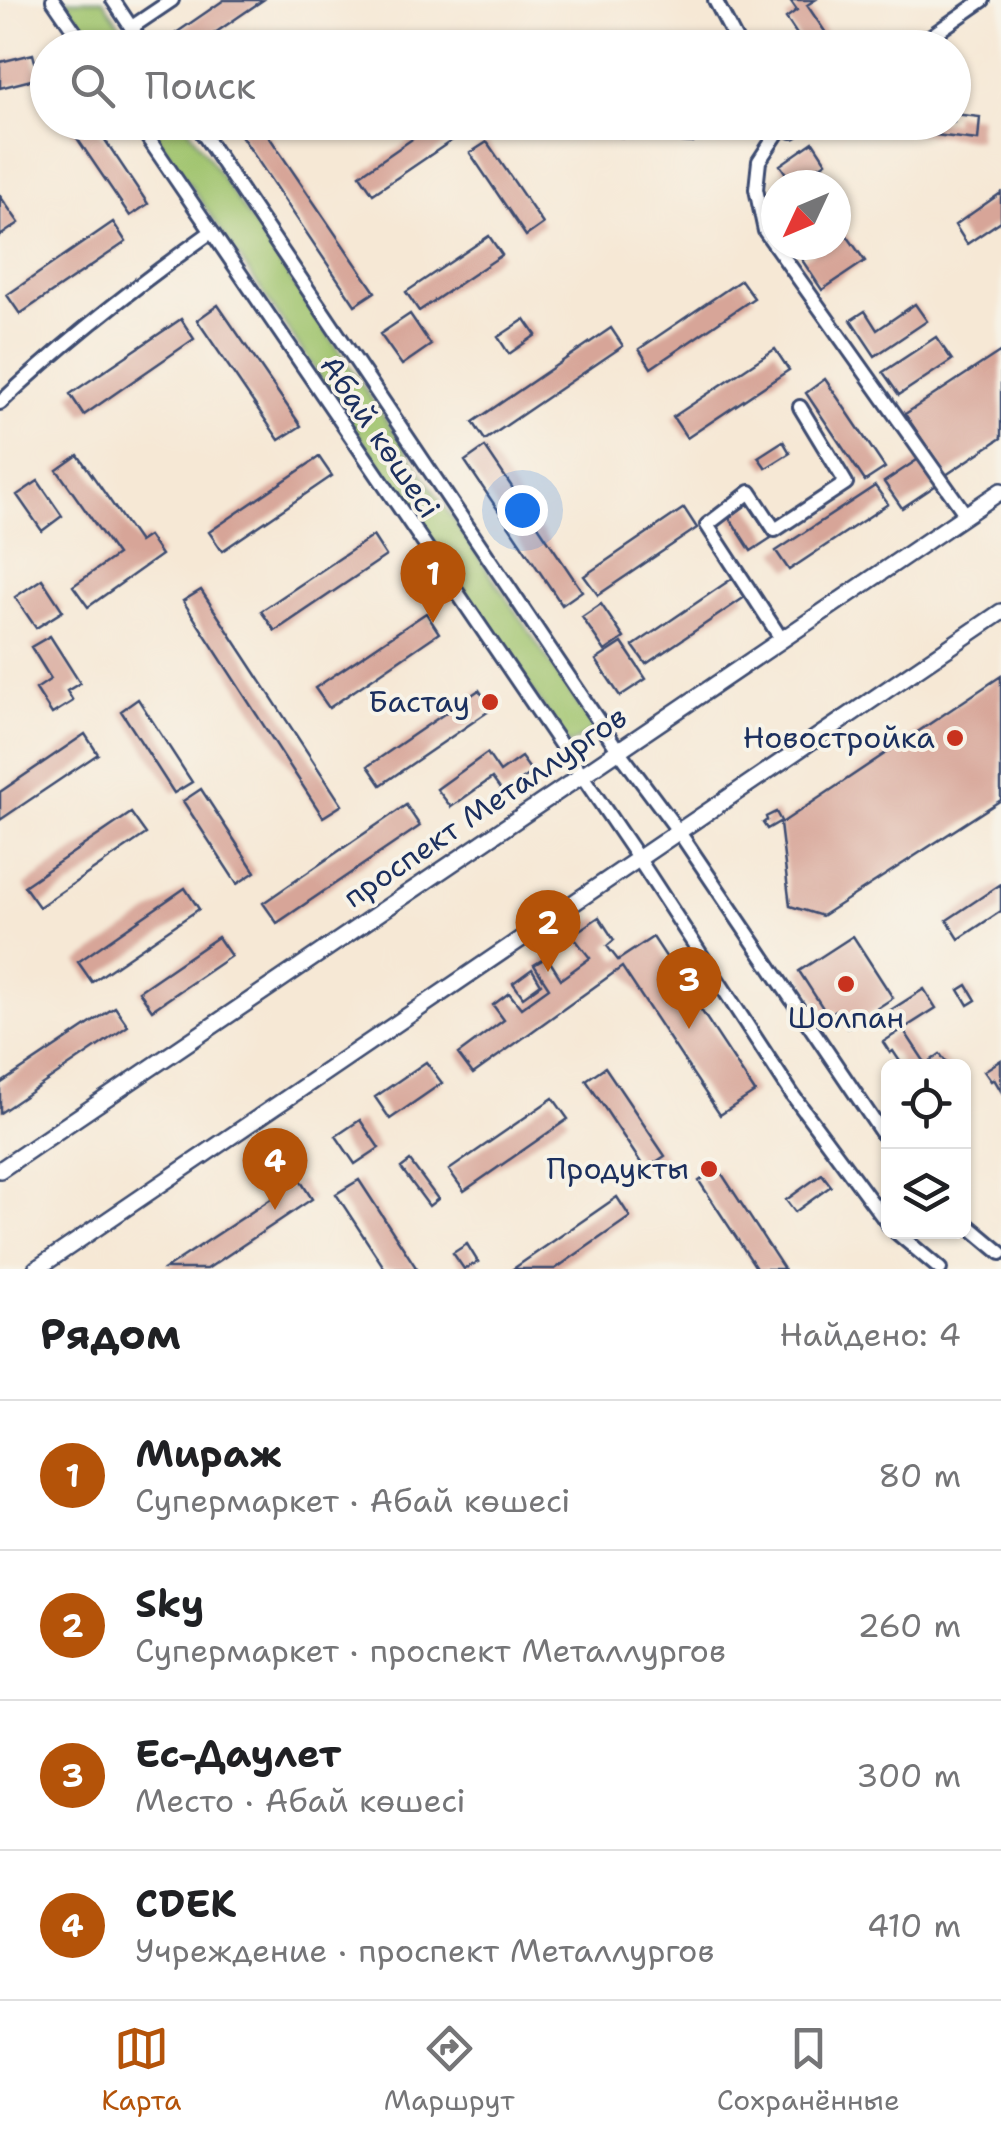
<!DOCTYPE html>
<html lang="ru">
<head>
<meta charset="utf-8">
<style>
  :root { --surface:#fff; --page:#f6f6f6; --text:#202124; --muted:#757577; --line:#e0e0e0; --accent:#b45309 }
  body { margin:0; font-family:"Shantell Sans",sans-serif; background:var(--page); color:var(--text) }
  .controls { position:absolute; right:30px; bottom:30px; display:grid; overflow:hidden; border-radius:15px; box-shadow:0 2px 8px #0004 }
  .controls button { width:90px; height:90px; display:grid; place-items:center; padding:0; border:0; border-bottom:2px solid var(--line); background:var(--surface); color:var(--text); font:50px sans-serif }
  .compass { position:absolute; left:761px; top:170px; width:90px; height:90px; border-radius:50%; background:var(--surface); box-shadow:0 2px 8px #0004; rotate:226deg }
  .you { position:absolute; left:522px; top:510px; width:35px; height:35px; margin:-25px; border:8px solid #fff; border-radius:50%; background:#1a73e8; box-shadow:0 0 0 15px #1a73e833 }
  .badge { display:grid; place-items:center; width:65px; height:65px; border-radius:50%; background:var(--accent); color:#fff; font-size:32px; font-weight:700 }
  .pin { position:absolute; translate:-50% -82px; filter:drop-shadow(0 2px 5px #0008) }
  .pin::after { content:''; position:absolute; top:52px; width:35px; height:30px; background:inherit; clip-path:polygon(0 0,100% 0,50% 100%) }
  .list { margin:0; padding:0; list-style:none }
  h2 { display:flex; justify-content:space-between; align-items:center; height:130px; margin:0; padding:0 40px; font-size:42px }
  h2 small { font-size:32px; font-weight:400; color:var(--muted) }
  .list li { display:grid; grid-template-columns:65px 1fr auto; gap:30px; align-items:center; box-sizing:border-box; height:150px; padding:0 40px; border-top:2px solid var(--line) }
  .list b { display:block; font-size:38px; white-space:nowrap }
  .list p { margin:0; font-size:32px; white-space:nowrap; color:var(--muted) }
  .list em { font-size:32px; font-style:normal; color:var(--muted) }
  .icon { flex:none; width:55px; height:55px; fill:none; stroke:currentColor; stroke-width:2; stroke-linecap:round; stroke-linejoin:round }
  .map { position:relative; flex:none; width:1001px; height:1269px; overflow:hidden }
  .search { position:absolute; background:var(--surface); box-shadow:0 2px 8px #0004; left:30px; right:30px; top:30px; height:110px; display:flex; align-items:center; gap:25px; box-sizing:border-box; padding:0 35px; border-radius:55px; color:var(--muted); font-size:38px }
  .sheet { height:730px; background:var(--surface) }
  nav { display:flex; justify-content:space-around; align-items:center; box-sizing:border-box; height:140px; border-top:2px solid var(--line); background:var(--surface); font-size:28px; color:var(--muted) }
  nav a { display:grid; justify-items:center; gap:5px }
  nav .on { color:var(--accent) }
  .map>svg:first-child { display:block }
  .green { fill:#9fc36c; stroke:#5d7965; stroke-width:2.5 }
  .building { fill:#d7a598 }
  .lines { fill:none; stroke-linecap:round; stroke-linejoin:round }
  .minor-casing { stroke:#3c4b70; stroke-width:18 }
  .major-casing { stroke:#3c4b70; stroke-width:20 }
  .minor { stroke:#fff; stroke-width:12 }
  .major { stroke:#fff; stroke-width:15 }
  .poi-dot { fill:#c8321e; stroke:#f7f3e8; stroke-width:4 }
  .labels { text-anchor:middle; stroke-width:8; stroke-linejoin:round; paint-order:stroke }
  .street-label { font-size:30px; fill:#1b2f5e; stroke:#f7f3e8 }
  .poi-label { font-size:30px; fill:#1b2f5e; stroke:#f7f3e8; text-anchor:end }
</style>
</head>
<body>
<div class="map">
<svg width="1001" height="1269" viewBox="0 0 1001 1269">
  <rect width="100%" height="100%" fill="#f7f3e8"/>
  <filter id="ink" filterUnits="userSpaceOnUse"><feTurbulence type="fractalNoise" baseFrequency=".01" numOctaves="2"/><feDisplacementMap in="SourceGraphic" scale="20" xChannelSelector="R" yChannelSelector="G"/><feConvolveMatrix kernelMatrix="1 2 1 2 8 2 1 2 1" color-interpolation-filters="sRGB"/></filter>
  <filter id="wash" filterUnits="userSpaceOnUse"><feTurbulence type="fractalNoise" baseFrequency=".0048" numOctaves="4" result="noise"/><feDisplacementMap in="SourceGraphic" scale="40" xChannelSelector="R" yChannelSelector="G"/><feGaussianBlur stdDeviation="2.25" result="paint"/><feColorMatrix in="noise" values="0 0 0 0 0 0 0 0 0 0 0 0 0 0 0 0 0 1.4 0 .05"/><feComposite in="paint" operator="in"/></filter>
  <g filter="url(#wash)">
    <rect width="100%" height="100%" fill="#f6e8d5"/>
    <!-- green -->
    <path class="green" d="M65 0H103L135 47H97Z
      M148 123H185L595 729 569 745Z"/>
    <g id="blocks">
      <!-- building -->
      <path class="building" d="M224 0H263L193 48H181L173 35Z
        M790 0H815L807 5 830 39 817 48H806L786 18 797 10Z
        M571 32 702 43 701 48H570Z
        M33 54 39 78 0 88V62Z
        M954 114 980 117 978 140 883 129 884 122H954Z
        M66 122H93L148 204 130 216Z
        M232 122H259L375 292 355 305Z
        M437 122H447L457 137 373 194 360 175Z
        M563 122H694L693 143 562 132Z
        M487 142 543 224 526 236 470 153Z
        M813 142 826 162 793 184 780 165Z
        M1001 193V221L967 244 955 225Z
        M0 196 19 223 0 236Z
        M113 222 126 242 20 314 7 295Z
        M843 230 865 261 822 290 802 260 823 245H836V235Z
        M489 236 502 255 419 311 406 292Z
        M741 280 754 298 651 368 639 349Z
        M915 304 927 321 875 356 851 320 865 311 877 330Z
        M218 305 301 426 279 440 197 320Z
        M410 314 431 345 402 365 380 334Z
        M181 319 194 339 84 415 70 394Z
        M525 319 536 335 509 354 498 337Z
        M611 328 623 346 485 440 473 422Z
        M936 337 952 360 899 395 883 372Z
        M775 349 789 370 687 438 673 417Z
        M1001 351V438L946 475 905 414Z
        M825 379 885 468 865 481 806 393Z
        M783 441 790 453 766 468 758 457Z
        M485 447 582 591 562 605 465 461Z
        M78 455 139 542 148 536 161 555 88 607 73 586 117 555 57 470Z
        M319 457 332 476 222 551 209 532Z
        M920 458 938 484 902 508 884 482Z
        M38 481 62 516 42 531 17 495Z
        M875 486 888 504 789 570 776 551Z
        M748 504 771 538 751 551 729 517Z
        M684 508 697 528 598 595 584 576Z
        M373 536 386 556 275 631 261 611Z
        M733 578 745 597 646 664 633 646Z
        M42 579 63 611 36 628 15 597Z
        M201 590 342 805 323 817 183 601Z
        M601 604 624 638 605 651 582 617Z
        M426 613 439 633 329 708 315 688Z
        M50 636 80 683 67 691 73 701 52 714 36 689 51 679 31 647Z
        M622 643 646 679 620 696 596 660Z
        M1001 676V800L822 916 790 906 780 824Z
        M479 690 492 709 381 785 368 766Z
        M138 699 192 782 174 793 121 711Z
        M85 734 98 754 0 820V792Z
        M487 753 500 772 521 757 532 772 503 793 492 778 451 807 437 789Z
        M201 789 255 872 237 884 183 801Z
        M406 805 420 826 277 923 263 903Z
        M776 812 781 821 767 829 763 823 767 820 766 817Z
        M131 813 146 834 39 907 24 886Z
        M1001 884V911L959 939 947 920Z
        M185 888 199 909 92 982 78 962Z
        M599 917 614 940 607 946 618 960 653 937 755 1092 720 1115 622 967 473 1074 458 1054 504 1020 493 1005 509 993 521 1008 549 988 534 965 547 957 561 979 590 958 572 935Z
        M568 921 573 929 553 943 548 934Z
        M853 936 893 998 847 1028 836 1010 828 1016 799 971Z
        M218 937 231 956 152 1010 139 991Z
        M532 969 541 984 523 997 513 983Z
        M967 985 976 1000 968 1005 959 990Z
        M924 989 936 1008 903 1029 891 1010Z
        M115 1007 128 1026 0 1113V1084Z
        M903 1029 926 1064 940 1054 949 1066H903L893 1051 890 1053 883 1042Z
        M1001 1060V1091L994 1079 991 1081 984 1071Z
        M426 1062 442 1083 390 1119 375 1097Z
        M605 1067 665 1156 645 1169 586 1080Z
        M553 1098 568 1119 464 1191 449 1170Z
        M360 1120 379 1148 355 1164 336 1136Z
        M410 1161 438 1199 429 1206 401 1168Z
        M718 1168 784 1269H757L699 1181Z
        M822 1174 831 1186 795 1212 786 1200Z
        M300 1180 312 1199 207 1269H165Z
        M359 1180 417 1269H385L336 1194Z
        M617 1197 630 1217 555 1269H513Z
        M467 1244 478 1262 464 1269 453 1253Z"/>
    </g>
  </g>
  <g filter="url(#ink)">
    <use href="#blocks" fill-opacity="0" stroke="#3c4b70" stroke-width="2.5"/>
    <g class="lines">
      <!-- minor casing -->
      <g class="minor-casing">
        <path id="minor" d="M53 0 86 48
          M113 0 145 48
          M715 0 740 48
          M132 27 172 0
          M914 48 983 0
          M137 122 638 858 794 1097 888 1224
          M195 122 618 750 679 832 888 1142
          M780 122 782 126 792 131 805 122
          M782 126 759 161 756 189 765 231 966 515
          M0 403C66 340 137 285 211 232
          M782 640 707 525 750 492 775 530 846 483 800 407
          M964 1222 1001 1253
          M896 1232 940 1269"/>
      </g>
      <!-- major casing -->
      <g class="major-casing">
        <path id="major" d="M0 1170 1001 491
          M36 1269 1001 612"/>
      </g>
      <!-- minor -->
      <use href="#minor" class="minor"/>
      <!-- major -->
      <use href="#major" class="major"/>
    </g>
  </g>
  <!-- markers -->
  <g class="poi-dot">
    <circle cx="490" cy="702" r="10"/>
    <circle cx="955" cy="738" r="10"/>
    <circle cx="846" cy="984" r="10"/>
    <circle cx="709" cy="1169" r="10"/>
  </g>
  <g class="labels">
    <!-- street labels -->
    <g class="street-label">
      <text transform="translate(380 437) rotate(56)" y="10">Абай көшесі</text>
      <text transform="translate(485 807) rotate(-34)" y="10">проспект Металлургов</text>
    </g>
    <!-- poi labels -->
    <g class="poi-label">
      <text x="470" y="712">Бастау</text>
      <text x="935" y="748">Новостройка</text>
      <text x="846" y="1028" text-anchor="middle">Шолпан</text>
      <text x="689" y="1179">Продукты</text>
    </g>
  </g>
</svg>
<div class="controls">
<button><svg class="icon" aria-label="locate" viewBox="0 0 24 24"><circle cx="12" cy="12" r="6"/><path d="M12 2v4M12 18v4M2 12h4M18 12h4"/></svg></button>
<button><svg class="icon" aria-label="layers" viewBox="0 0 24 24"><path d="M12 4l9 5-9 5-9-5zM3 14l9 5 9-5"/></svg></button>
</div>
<svg class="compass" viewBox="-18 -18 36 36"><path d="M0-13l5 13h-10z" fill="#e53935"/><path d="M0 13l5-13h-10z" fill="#757577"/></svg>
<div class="you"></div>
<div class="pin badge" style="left:433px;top:623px">1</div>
<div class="pin badge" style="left:548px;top:972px">2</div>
<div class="pin badge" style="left:689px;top:1029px">3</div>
<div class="pin badge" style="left:275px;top:1210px">4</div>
<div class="search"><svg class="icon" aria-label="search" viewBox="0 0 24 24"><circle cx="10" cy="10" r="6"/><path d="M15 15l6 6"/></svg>Поиск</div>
</div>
<section class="sheet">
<h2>Рядом<small>Найдено: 4</small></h2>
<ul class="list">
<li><span class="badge">1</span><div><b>Мираж</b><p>Супермаркет · Абай көшесі</p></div><em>80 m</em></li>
<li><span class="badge">2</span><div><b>Sky</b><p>Супермаркет · проспект Металлургов</p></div><em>260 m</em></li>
<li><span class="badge">3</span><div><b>Ес-Даулет</b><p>Место · Абай көшесі</p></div><em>300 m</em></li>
<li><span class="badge">4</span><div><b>CDEK</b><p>Учреждение · проспект Металлургов</p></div><em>410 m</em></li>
</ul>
</section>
<nav>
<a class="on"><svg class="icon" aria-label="map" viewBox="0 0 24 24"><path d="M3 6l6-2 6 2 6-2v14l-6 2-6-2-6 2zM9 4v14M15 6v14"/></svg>Карта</a>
<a><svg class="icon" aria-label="directions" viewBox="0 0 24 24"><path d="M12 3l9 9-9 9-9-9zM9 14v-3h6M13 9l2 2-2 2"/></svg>Маршрут</a>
<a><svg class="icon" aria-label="saved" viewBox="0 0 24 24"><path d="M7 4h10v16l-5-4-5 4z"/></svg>Сохранённые</a>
</nav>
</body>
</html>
